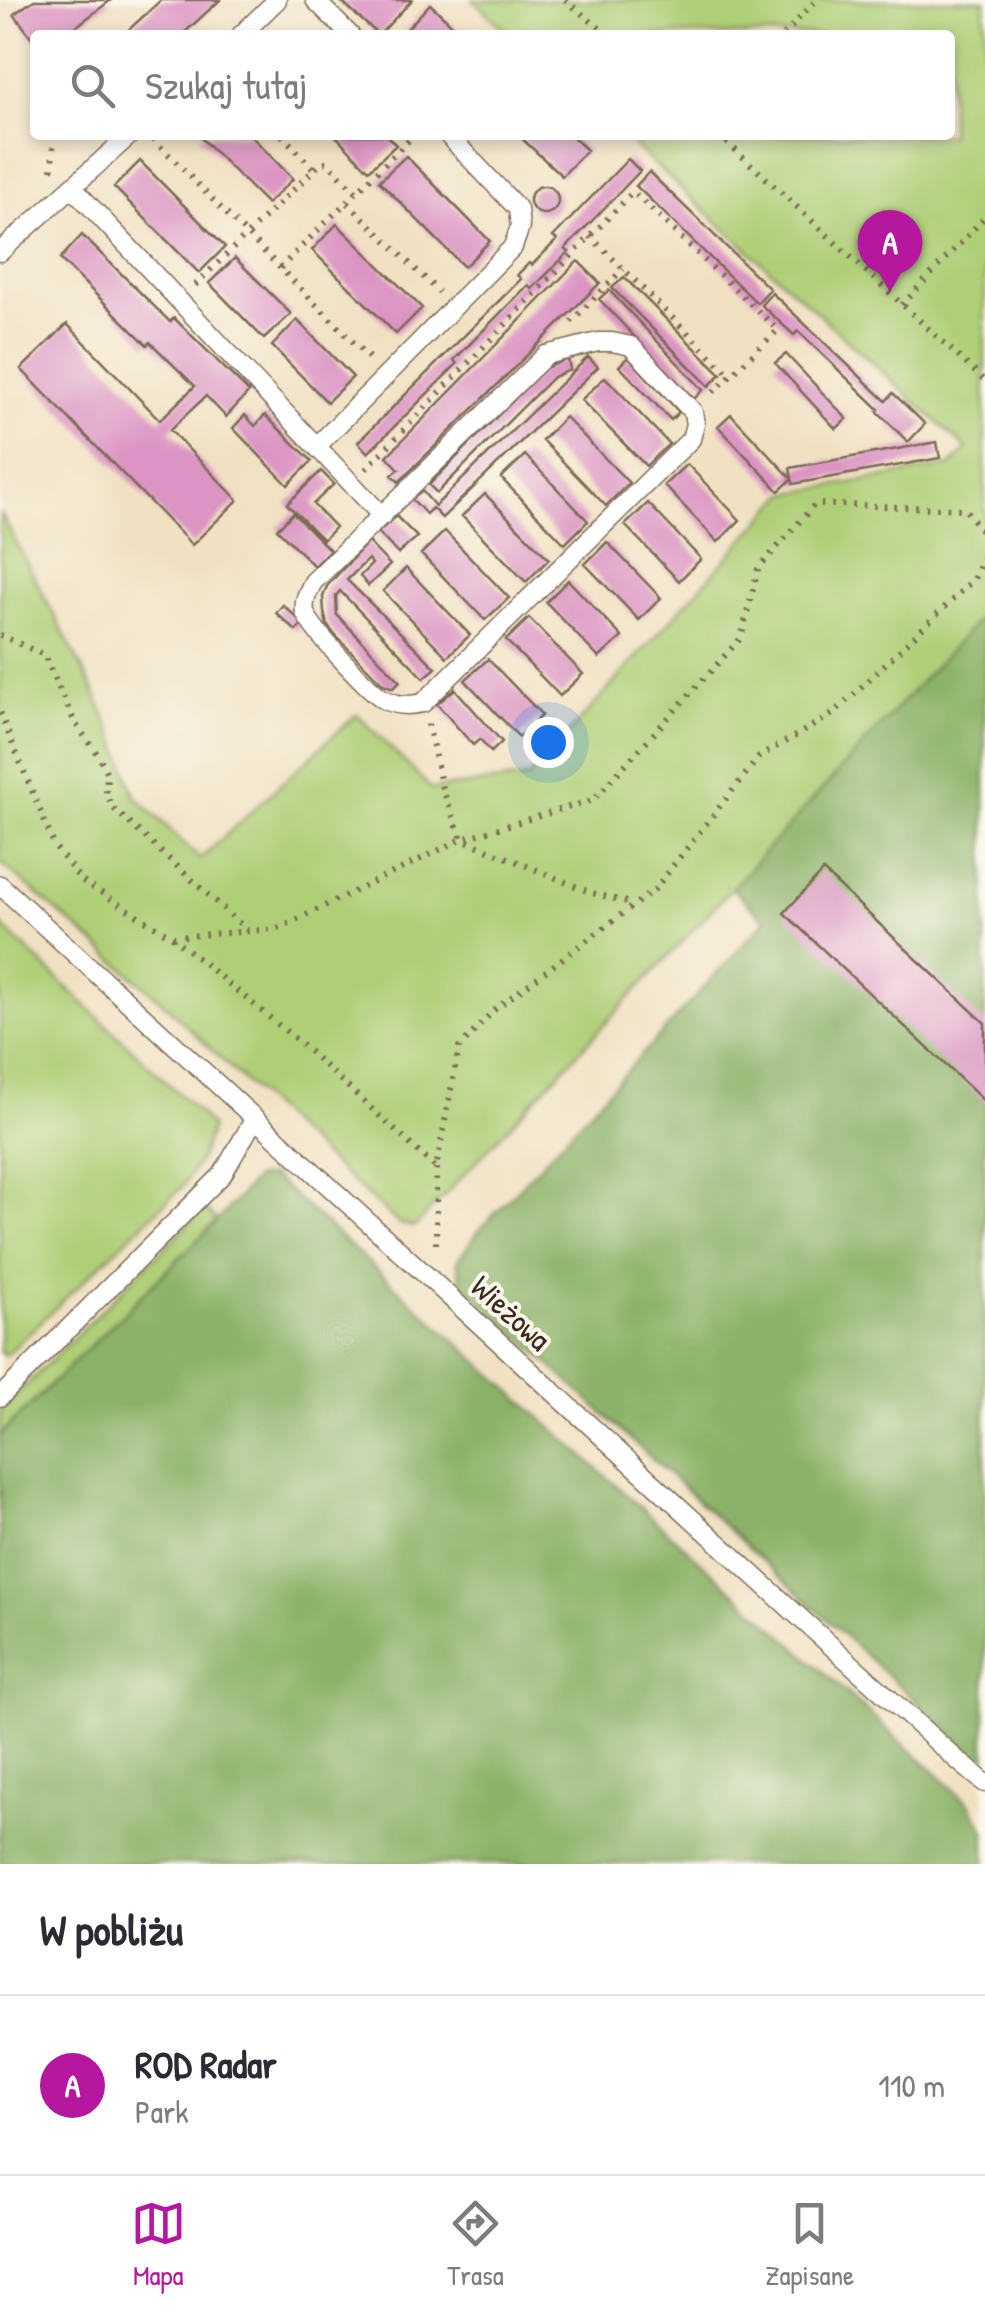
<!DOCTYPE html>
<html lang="pl">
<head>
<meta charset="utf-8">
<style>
  :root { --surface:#fff; --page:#f2f2f3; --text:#2b2b33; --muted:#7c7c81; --line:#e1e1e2; --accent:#b5179e }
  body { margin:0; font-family:"Patrick Hand",sans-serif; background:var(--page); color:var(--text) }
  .you { position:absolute; left:548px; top:742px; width:35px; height:35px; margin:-25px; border:8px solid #fff; border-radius:50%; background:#1a73e8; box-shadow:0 0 0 15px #1a73e833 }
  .badge { display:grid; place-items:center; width:65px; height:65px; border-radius:50%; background:var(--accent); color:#fff; font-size:32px; font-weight:700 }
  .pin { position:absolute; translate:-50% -82px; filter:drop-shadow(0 2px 5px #0008) }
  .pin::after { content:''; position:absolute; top:52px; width:35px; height:30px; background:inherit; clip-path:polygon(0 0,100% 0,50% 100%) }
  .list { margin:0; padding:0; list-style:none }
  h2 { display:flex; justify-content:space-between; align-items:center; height:130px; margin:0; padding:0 40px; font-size:42px }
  h2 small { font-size:32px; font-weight:400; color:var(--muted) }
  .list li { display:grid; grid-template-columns:65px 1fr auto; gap:30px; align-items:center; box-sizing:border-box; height:180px; padding:0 40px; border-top:2px solid var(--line) }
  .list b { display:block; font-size:38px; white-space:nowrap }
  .list p { margin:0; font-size:32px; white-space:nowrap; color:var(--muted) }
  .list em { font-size:32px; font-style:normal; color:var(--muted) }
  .icon { flex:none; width:55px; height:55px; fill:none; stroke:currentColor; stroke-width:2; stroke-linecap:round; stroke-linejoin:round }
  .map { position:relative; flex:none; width:985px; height:1864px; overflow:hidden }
  .search { position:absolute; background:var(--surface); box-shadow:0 5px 15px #0003; left:30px; right:30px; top:30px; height:110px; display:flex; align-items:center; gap:25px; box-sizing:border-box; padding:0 35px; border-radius:10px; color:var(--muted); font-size:38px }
  .sheet { height:310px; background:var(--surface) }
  nav { display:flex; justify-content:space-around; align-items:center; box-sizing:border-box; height:140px; border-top:2px solid var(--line); background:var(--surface); font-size:28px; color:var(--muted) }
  nav a { display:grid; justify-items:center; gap:5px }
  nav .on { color:var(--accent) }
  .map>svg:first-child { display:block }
  .green { fill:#afcf77; stroke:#757c4a; stroke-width:2.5 }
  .forest { fill:#8bb268; stroke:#636e43; stroke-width:2.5 }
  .building { fill:#db94c3 }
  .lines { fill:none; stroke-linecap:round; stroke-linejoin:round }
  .service-casing { stroke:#7b6a57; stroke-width:21 }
  .path { stroke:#7b6a57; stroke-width:6; stroke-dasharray:2.5 8; stroke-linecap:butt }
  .service { stroke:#fff; stroke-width:18 }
  .labels { text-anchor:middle; stroke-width:8; stroke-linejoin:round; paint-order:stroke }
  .street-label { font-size:32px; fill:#3b2a1e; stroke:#fbf7ec }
</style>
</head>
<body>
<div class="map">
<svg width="985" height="1864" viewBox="0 0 985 1864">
  <rect width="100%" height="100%" fill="#fbf7ec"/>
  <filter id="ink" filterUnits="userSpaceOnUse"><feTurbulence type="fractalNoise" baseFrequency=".01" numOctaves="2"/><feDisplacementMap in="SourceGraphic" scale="20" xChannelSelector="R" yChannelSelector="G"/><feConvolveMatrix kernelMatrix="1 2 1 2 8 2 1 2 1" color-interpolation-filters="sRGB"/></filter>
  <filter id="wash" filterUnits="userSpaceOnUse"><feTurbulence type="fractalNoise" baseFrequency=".0048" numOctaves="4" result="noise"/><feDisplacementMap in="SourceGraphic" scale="40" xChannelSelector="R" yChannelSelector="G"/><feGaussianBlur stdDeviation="2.25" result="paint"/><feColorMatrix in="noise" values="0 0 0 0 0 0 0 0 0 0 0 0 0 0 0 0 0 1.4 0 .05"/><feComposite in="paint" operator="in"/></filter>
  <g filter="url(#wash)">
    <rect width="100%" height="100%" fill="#f1e1c2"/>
    <!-- green -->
    <path class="green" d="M473 0H985V612L732 888 415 1227 399 1224 297 1132 157 997 0 862V512L93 689 119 748 135 796 200 859 357 714 431 789 528 778 785 494 950 466 967 449 622 135H950V35H511Z
      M0 924 198 1112 211 1127 201 1157 183 1186 6 1355 0 1353Z
      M204 1208 217 1221 0 1435V1411Z"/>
    <!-- forest -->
    <path class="forest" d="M985 612V1765L461 1283 457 1261 478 1232 766 920 732 888Z
      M272 1176 969 1803 985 1830V1864H0V1435L217 1221 256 1178Z"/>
    <g id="blocks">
      <!-- building -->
      <path class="building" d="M34 0H111L65 35H35V42L14 14Z
        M161 0H220L182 35H123Z
        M339 0H373L375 2 377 0H412L379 35Z
        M430 4 463 35H410L405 31Z
        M198 135H250L293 179 267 204Z
        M335 135H386L396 145 369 170Z
        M518 135H571L587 150 562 176Z
        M406 156 490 241 464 267 379 181Z
        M628 159 640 171 565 249 569 252 532 289 528 285 454 360 457 364 368 453 358 442 521 279 517 275 529 263 532 265 557 240 553 237Z
        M140 161 225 247 199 273 114 187Z
        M649 172 770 289 757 303 636 186Z
        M530 200a14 14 0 1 1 28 0a14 14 0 1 1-28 0Z
        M337 224 422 308 396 334 312 250Z
        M82 235 170 322 174 318 249 392 226 417 206 396 170 430 238 500 192 545 21 369 67 324 160 420 195 386 150 342 147 345 60 259Z
        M235 258 291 314 264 339 209 283Z
        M578 261 600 283 399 482 392 475 399 469 387 456Z
        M624 277 721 374 709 386 612 288Z
        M609 290 703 390 694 399 599 299Z
        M772 293 886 401 893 393 925 424 908 442 877 411 879 409 798 331 794 335 761 305Z
        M297 320 353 377 327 402 272 346Z
        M786 354 847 419 836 429 775 363Z
        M588 357 598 367 442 518 432 508 426 514 412 499 422 491 435 506Z
        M628 357 679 412 671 420 619 366Z
        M568 359 570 370 553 377 437 493 429 485 545 368Z
        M605 377 669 444 646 466 581 400Z
        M731 414 792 479 779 491 718 426Z
        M245 415 255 426 265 415 312 461 288 485 233 428Z
        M565 417 629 483 606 506 542 440Z
        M937 442 940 458 793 484 790 468Z
        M525 455 588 521 565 544 501 478Z
        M687 464 740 520 718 542 664 485Z
        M321 471 334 484 313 504 335 527 323 540 287 504Z
        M485 494 549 559 526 582 462 516Z
        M648 503 701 559 679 581 625 525Z
        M293 513 330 550 314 566 277 529Z
        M396 516 417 537 398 554 378 532Z
        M445 531 509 598 485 620 421 554Z
        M368 542 390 565 368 586 360 576 372 564 368 559 347 580 436 668 424 678 340 591 336 596 337 615 400 681 393 688 383 684 335 635 327 625 324 612 323 597 327 586Z
        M607 542 661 598 639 620 585 564Z
        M406 568 470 635 447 657 383 591Z
        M568 580 622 637 599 658 546 602Z
        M283 605 303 623 296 631 276 613Z
        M529 618 583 674 560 696 506 640Z
        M488 659 542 715 519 737 465 680Z
        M455 689 502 742 491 752 480 739 473 745 437 704Z
        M823 871 985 1023V1102L784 913Z"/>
    </g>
  </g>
  <g filter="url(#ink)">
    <use href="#blocks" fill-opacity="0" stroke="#7b6a57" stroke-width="2.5"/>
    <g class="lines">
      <!-- service casing -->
      <g class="service-casing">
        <path id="service" d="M315 0 350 35
          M241 35 277 0
          M72 187 382 516
          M0 252 130 135
          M598 342H612L631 346 693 412 695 424 691 439 423 703C409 706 398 706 385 700 372 694 308 626 305 612 303 601 308 592 313 582L546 355Z
          M318 445 513 247 520 227 518 209 448 135
          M0 885 796 1614 956 1759 985 1783
          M0 1397 222 1175 255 1118"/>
      </g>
      <!-- path -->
      <path class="path" d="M565 0 608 35
        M784 35 816 0
        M282 135 314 169
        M719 135 985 381
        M153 139 369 358
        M52 170 54 135
        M348 203 439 292
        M590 236 731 376
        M280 268 414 135
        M195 285 321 163 327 162 357 193
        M902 305 985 217
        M571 322 623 269
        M366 469 633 192 778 330 708 397
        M0 635 44 655 75 723 99 756 107 774 106 794 113 808 247 930
        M0 713 55 847 81 880 172 937 298 1041 436 1168 459 1048 494 1010 654 890 759 757 833 714 974 579 985 553
        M428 724 442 788 462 839 592 893 634 904
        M173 937 277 929 462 839 593 800 741 638 758 569 815 504 965 509 985 536
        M436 1168V1252"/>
      <!-- service -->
      <use href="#service" class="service"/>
    </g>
  </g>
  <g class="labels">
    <!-- street labels -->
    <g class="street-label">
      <text transform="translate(511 1313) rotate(42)" y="11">Wieżowa</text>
    </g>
  </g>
</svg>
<div class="you"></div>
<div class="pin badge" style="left:890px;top:292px">A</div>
<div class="search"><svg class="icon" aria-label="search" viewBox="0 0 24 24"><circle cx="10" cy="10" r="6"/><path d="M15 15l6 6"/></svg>Szukaj tutaj</div>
</div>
<section class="sheet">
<h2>W pobliżu<small></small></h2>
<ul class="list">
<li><span class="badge">A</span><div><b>ROD Radar</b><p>Park</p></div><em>110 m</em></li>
</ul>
</section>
<nav>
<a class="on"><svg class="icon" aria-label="map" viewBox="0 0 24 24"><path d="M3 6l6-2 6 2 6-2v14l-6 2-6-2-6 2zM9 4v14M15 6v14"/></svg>Mapa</a>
<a><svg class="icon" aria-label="directions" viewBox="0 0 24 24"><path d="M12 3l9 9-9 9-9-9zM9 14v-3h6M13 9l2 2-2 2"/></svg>Trasa</a>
<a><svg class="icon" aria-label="saved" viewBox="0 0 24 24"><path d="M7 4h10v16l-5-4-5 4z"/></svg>Zapisane</a>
</nav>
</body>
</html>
